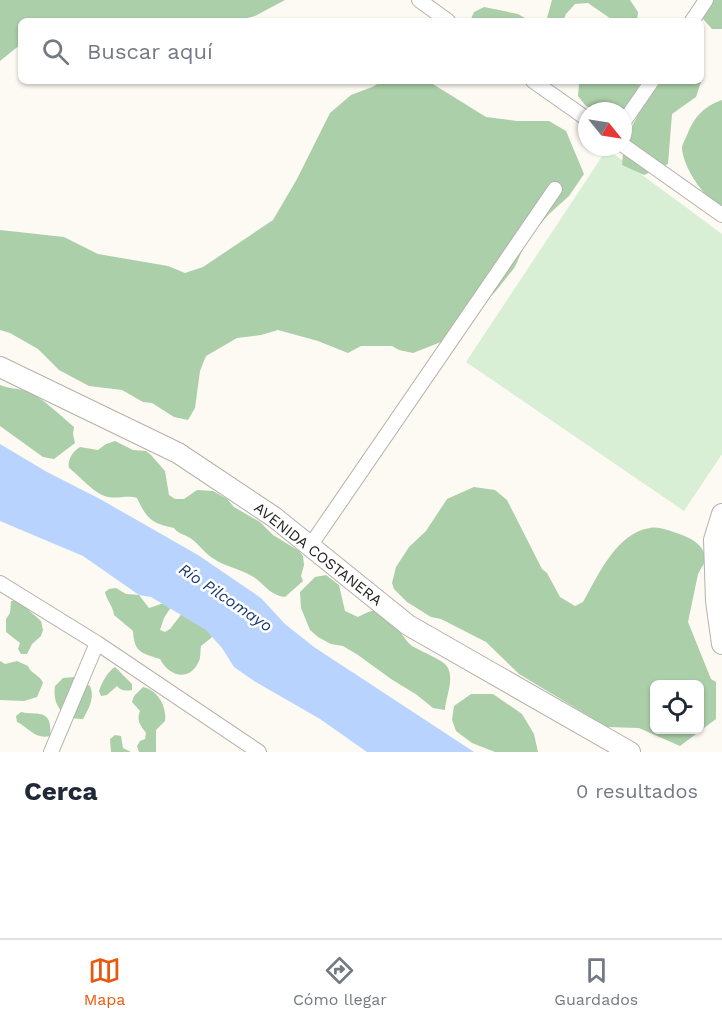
<!DOCTYPE html>
<html lang="es">
<head>
<meta charset="utf-8">
<style>
  :root { --surface:#fff; --page:#f2f2f3; --text:#1f2937; --muted:#747a83; --line:#e0e1e3; --accent:#ea580c }
  body { margin:0; font-family:"Work Sans",sans-serif; background:var(--page); color:var(--text) }
  .controls { position:absolute; right:18px; bottom:18px; display:grid; overflow:hidden; border-radius:9px; box-shadow:0 2px 4px #0004 }
  .controls button { width:54px; height:54px; display:grid; place-items:center; padding:0; border:0; border-bottom:2px solid var(--line); background:var(--surface); color:var(--text); font:30px sans-serif }
  .compass { position:absolute; left:578px; top:102px; width:54px; height:54px; border-radius:50%; background:var(--surface); box-shadow:0 2px 4px #0004; rotate:120deg }
  .list { margin:0; padding:0; list-style:none }
  h2 { display:flex; justify-content:space-between; align-items:center; height:78px; margin:0; padding:0 24px; font-size:26px }
  h2 small { font-size:20px; font-weight:400; color:var(--muted) }
  .icon { flex:none; width:33px; height:33px; fill:none; stroke:currentColor; stroke-width:2; stroke-linecap:round; stroke-linejoin:round }
  .map { position:relative; flex:none; width:722px; height:752px; overflow:hidden }
  .search { position:absolute; background:var(--surface); box-shadow:0 2px 4px #0004; left:18px; right:18px; top:18px; height:66px; display:flex; align-items:center; gap:15px; box-sizing:border-box; padding:0 21px; border-radius:9px; color:var(--muted); font-size:22px }
  .sheet { height:186px; background:var(--surface) }
  nav { display:flex; justify-content:space-around; align-items:center; box-sizing:border-box; height:84px; border-top:2px solid var(--line); background:var(--surface); font-size:16px; color:var(--muted) }
  nav a { display:grid; justify-items:center; gap:3px }
  nav .on { color:var(--accent) }
  .map>svg:first-child { display:block }
  .green { fill:#d8efd6 }
  .forest { fill:#abcfa8; fill-rule:evenodd }
  .water { fill:#b8d4fe }
  .lines { fill:none; stroke-linecap:round; stroke-linejoin:round }
  .street-casing { stroke:#b5b1ab; stroke-width:16 }
  .secondary-casing { stroke:#b5b1ab; stroke-width:22 }
  .street { stroke:#fff; stroke-width:14 }
  .secondary { stroke:#fff; stroke-width:20 }
  .labels { text-anchor:middle; stroke-width:5; stroke-linejoin:round; paint-order:stroke }
  .street-label { font-size:15px; fill:#242220; stroke:#fff }
  .water-label { font-size:16px; font-style:italic; fill:#14386a; stroke:#fff }
</style>
</head>
<body>
<div class="map">
<svg width="722" height="752" viewBox="0 0 722 752">
  <rect width="100%" height="100%" fill="#fdf9f3"/>
  <!-- green -->
  <path class="green" d="M607 149 722 234V454L684 511 466 362Z"/>
  <!-- forest -->
  <path class="forest" d="M0 0H285L255 16 236 21H21V44L0 61Z
    M552 0H630L638 12 637 21H614L588 3 575 4 566 14 563 21H544L547 18Z
    M700 0H722V29H712L695 10Z
    M484 7 518 14 530 21H470L474 12Z
    M701 70 704 73 696 97 672 114 668 164 644 175 622 165 624 141 646 100 649 81H701Z
    M383 81H428L486 117 517 121H549L566 131 584 174 569 196 549 214 527 239 515 267 495 292 446 340 413 353 399 350 392 346H361L348 353 318 341 278 330 261 335 237 338 206 356 200 371 195 408 188 420 174 417 152 403 143 402 122 390 89 386 59 370 38 349 10 333 0 330V230L64 237 98 254 168 266 185 273 203 267 273 220 297 179 330 113 351 95 372 87Z
    M587 81C600 85 604 84 616 81 623 79 634 81 641 81L629 106 621 111H595L585 105 578 96 579 84Z
    M722 100V209C705 199 683 168 682 148 682 144 686 138 687 135 694 117 704 106 722 100Z
    M0 385C9 389 19 388 28 392 43 398 61 416 74 427L73 434 75 443 54 459 43 457 0 426Z
    M115 441 133 450 146 451 151 455 165 471 169 495 175 499H184L197 490 213 491 227 499 234 507 260 522 273 535 299 551 303 556 304 565 301 576 303 581 285 597C268 595 263 581 250 575 237 568 223 566 211 557 203 551 198 543 190 538 184 534 178 534 174 528 151 523 147 519 137 498 126 495 118 499 108 497 94 494 81 477 69 468 67 460 73 451 80 447L98 450 106 444Z
    M474 487 495 490 507 500 542 569 547 573 560 597 575 606 583 602C598 576 616 533 650 528 659 526 673 532 682 535 695 540 704 546 706 560L698 574 688 622 711 679 716 682V719L680 746 639 728 607 727 519 674 486 642 441 619 431 617 407 602 394 589 392 583 396 567 409 547 426 531 447 499ZM654 684H700V730H654Z
    M326 575 339 585 345 611 358 617C363 615 370 610 375 611 390 612 402 638 412 646 420 651 446 661 448 668 454 681 446 696 445 710L433 708 417 695 391 679 358 655 343 646 331 644 318 637 310 630 301 608 300 592 315 577Z
    M116 588 126 594 139 595 149 608 170 601 171 607 164 618 160 630 165 632 170 629 190 603 217 627 211 638 201 646C200 651 201 657 199 661 190 682 169 677 160 659 142 653 134 653 133 631L114 615C113 606 107 601 105 592L109 589Z
    M11 601H18L41 621 43 630 41 636 32 644 27 654H21L18 649 20 643 6 632V619L10 613Z
    M0 661 5 664 17 661 28 666C31 674 40 675 43 683L37 697 24 701 0 700Z
    M115 667 132 684V690C125 691 121 691 117 686L107 695 101 696 99 691C102 682 108 671 115 667Z
    M74 677 90 686C95 698 89 708 83 719 63 720 52 705 55 686L63 678Z
    M143 687C158 690 167 707 165 721L156 730V752H139L137 746 140 741 145 739 146 733C141 726 136 721 140 711L132 702 134 696Z
    M471 694H493L522 714 534 734 538 752H495L472 743 456 731 452 720 454 706Z
    M21 712C36 716 53 707 50 736 36 740 29 728 17 722L16 716Z
    M115 735 121 736 123 748 131 752H111L110 739Z"/>
  <!-- water -->
  <path class="water" d="M0 444 47 472 100 499 198 555 261 598 285 624 314 647 474 752H367L320 719 254 681 234 667 222 648 206 630 151 597 139 595 83 556 0 521Z"/>
  <g class="lines">
    <!-- street casing -->
    <g class="street-casing">
      <path id="street" d="M419 0 448 21
        M692 21 706 0
        M533 81 587 119
        M623 123 652 81
        M623 145 722 215
        M310 546 555 189
        M0 583 97 643 259 752
        M51 752 97 643"/>
    </g>
    <!-- secondary casing -->
    <g class="secondary-casing">
      <path id="secondary" d="M0 367 178 453 274 517 408 625 630 752
        M722 514 714 540 716 601 722 644"/>
    </g>
    <!-- street -->
    <use href="#street" class="street"/>
    <!-- secondary -->
    <use href="#secondary" class="secondary"/>
  </g>
  <g class="labels">
    <!-- street labels -->
    <g class="street-label">
      <text transform="translate(318 554) rotate(38)" y="5">AVENIDA COSTANERA</text>
    </g>
    <!-- water labels -->
    <g class="water-label">
      <text transform="translate(226 597) rotate(34)" y="6">Río Pilcomayo</text>
    </g>
  </g>
</svg>
<div class="controls">
<button><svg class="icon" aria-label="locate" viewBox="0 0 24 24"><circle cx="12" cy="12" r="6"/><path d="M12 2v4M12 18v4M2 12h4M18 12h4"/></svg></button>
</div>
<svg class="compass" viewBox="-18 -18 36 36"><path d="M0-13l5 13h-10z" fill="#e53935"/><path d="M0 13l5-13h-10z" fill="#747a83"/></svg>
<div class="search"><svg class="icon" aria-label="search" viewBox="0 0 24 24"><circle cx="10" cy="10" r="6"/><path d="M15 15l6 6"/></svg>Buscar aquí</div>
</div>
<section class="sheet">
<h2>Cerca<small>0 resultados</small></h2>
<ul class="list">
</ul>
</section>
<nav>
<a class="on"><svg class="icon" aria-label="map" viewBox="0 0 24 24"><path d="M3 6l6-2 6 2 6-2v14l-6 2-6-2-6 2zM9 4v14M15 6v14"/></svg>Mapa</a>
<a><svg class="icon" aria-label="directions" viewBox="0 0 24 24"><path d="M12 3l9 9-9 9-9-9zM9 14v-3h6M13 9l2 2-2 2"/></svg>Cómo llegar</a>
<a><svg class="icon" aria-label="saved" viewBox="0 0 24 24"><path d="M7 4h10v16l-5-4-5 4z"/></svg>Guardados</a>
</nav>
</body>
</html>
